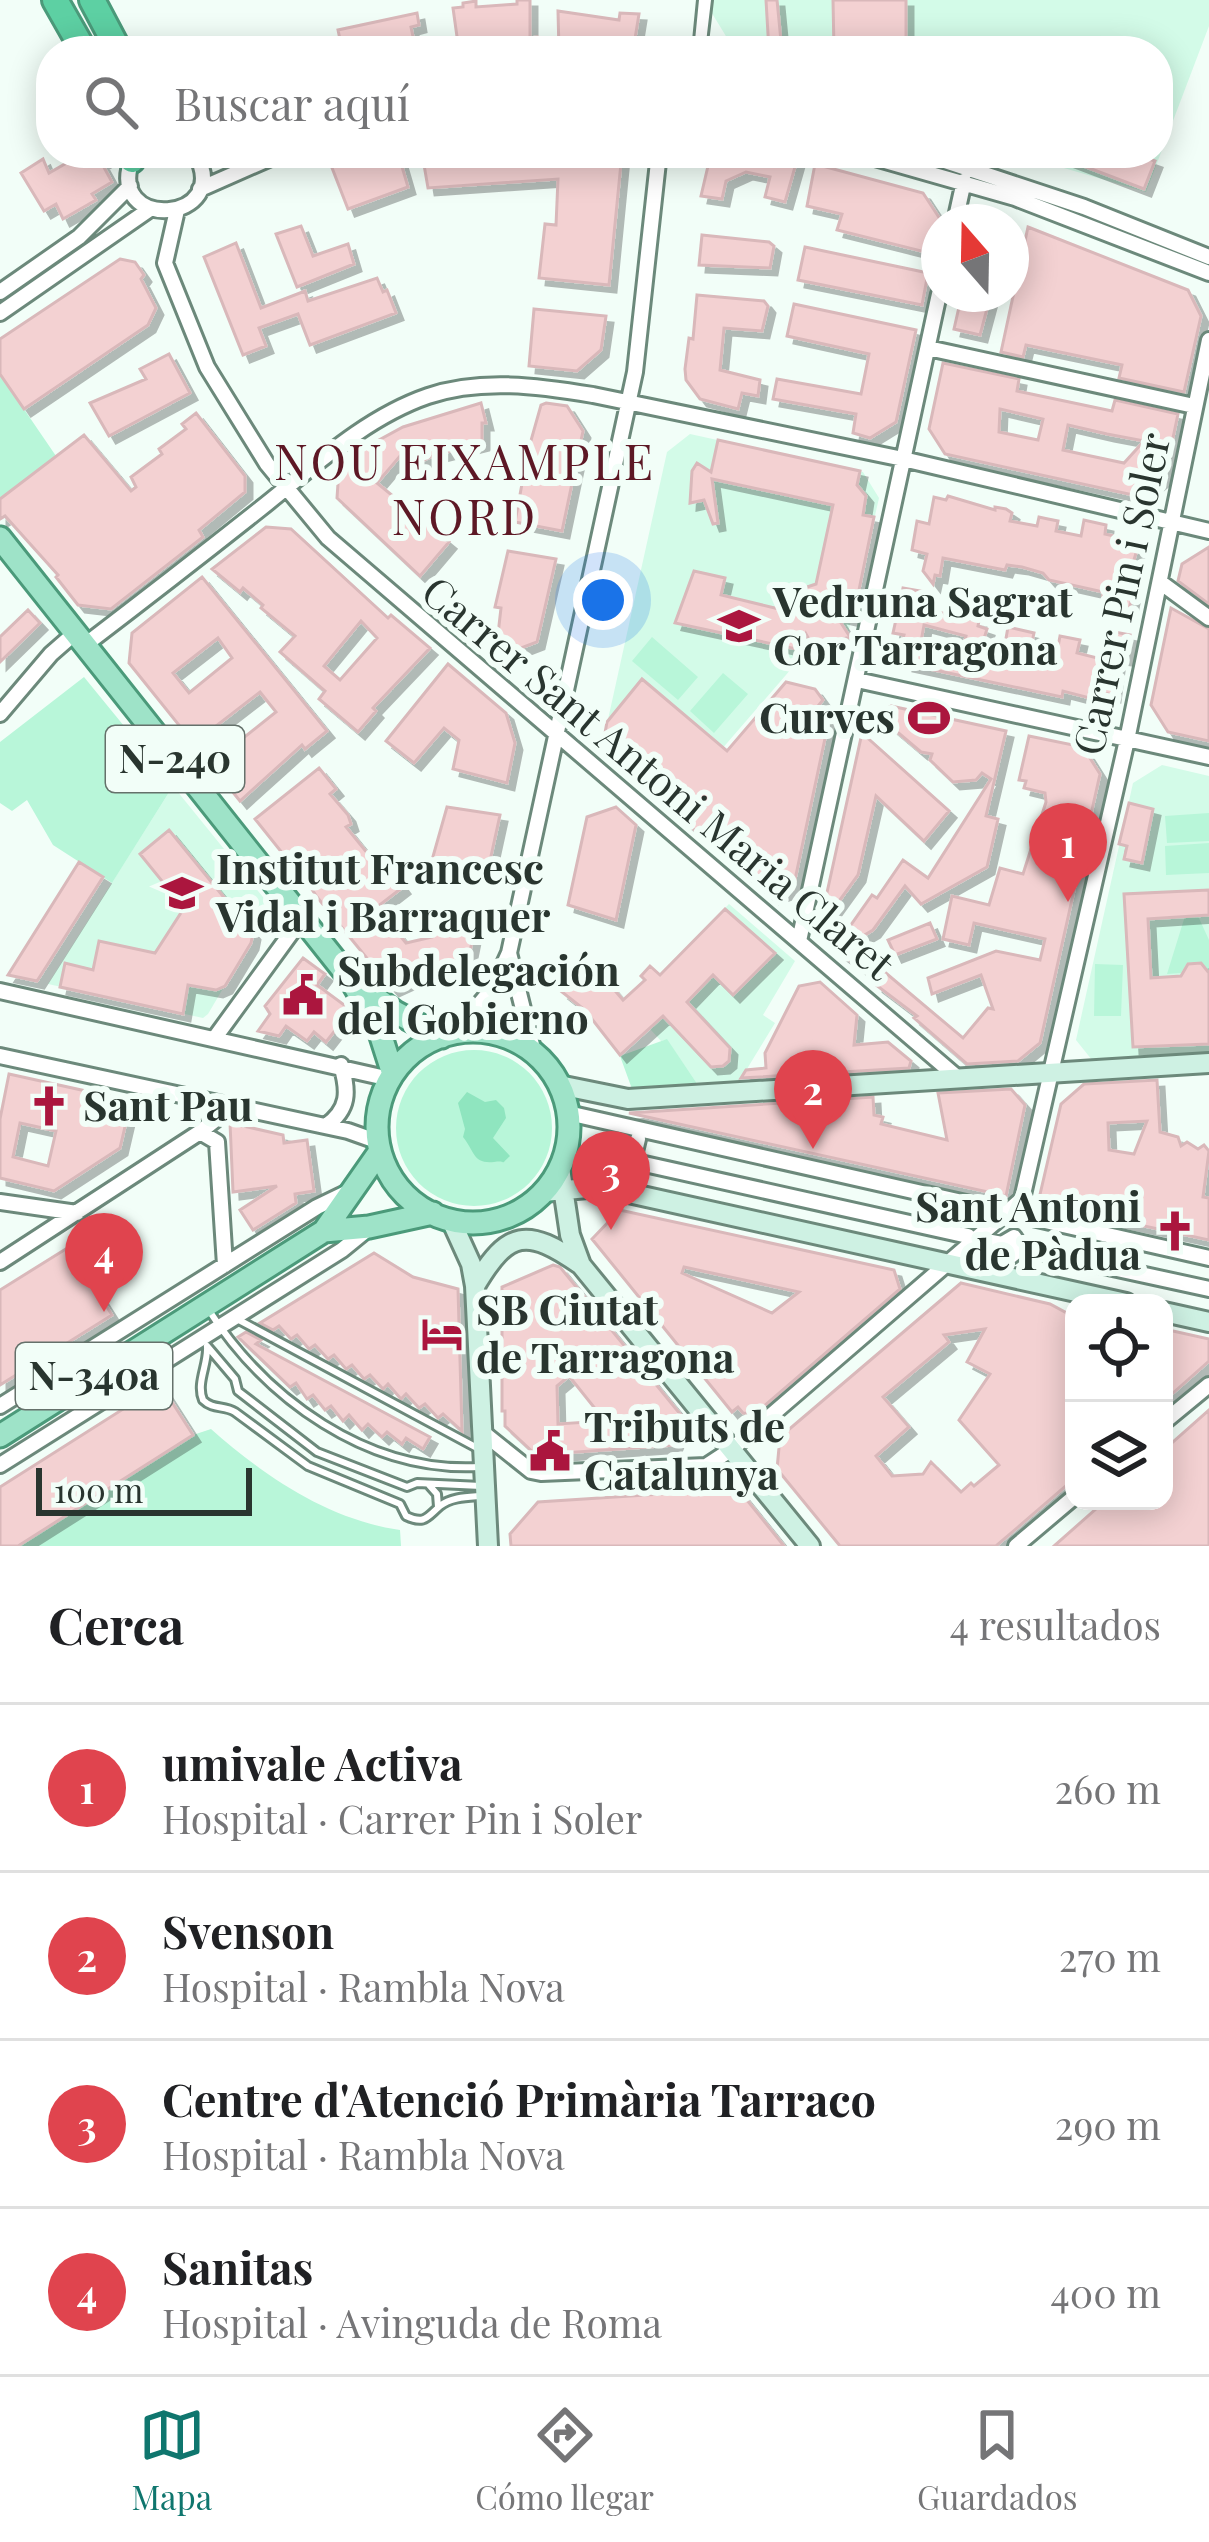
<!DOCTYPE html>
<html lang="es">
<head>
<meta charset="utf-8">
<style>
  :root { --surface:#fff; --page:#f2f2f2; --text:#202124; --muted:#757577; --line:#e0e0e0; --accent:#0f766e }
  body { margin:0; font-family:"Playfair Display",serif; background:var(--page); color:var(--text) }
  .controls { position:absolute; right:36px; bottom:36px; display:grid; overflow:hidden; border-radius:24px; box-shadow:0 6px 30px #0003 }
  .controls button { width:108px; height:108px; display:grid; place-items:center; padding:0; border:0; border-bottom:3px solid var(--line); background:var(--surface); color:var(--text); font:60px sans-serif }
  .compass { position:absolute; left:921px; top:204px; width:108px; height:108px; border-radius:50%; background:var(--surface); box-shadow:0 6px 30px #0003; rotate:340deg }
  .scale { position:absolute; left:36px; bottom:30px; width:216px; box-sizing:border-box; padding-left:12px; border:6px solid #29352f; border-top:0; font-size:33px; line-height:42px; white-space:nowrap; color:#29352f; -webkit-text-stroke:9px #f2fef8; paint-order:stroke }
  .you { position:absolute; left:603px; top:600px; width:42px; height:42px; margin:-30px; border:9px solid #fff; border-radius:50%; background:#1a73e8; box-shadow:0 0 0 18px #1a73e833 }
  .badge { display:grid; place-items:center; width:78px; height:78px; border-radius:50%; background:var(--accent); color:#fff; font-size:39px; font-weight:700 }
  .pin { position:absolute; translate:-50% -99px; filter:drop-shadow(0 3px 6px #0008) }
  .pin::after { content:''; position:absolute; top:63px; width:42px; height:36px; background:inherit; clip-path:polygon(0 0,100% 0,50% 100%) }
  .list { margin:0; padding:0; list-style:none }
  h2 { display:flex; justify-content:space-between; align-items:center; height:156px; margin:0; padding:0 48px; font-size:51px }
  h2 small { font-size:39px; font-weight:400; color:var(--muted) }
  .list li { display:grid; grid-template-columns:78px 1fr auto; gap:36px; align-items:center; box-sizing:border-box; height:168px; padding:0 48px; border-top:3px solid var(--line) }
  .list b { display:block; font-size:45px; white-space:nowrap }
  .list p { margin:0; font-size:39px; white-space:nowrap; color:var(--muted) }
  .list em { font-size:39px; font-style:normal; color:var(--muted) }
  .icon { flex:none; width:66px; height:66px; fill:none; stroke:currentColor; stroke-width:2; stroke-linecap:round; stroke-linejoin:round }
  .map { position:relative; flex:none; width:1209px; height:1546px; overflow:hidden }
  .search { position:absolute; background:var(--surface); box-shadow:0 6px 30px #0003; left:36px; right:36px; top:36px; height:132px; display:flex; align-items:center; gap:30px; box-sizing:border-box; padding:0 42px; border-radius:48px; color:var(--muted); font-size:45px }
  .sheet { height:828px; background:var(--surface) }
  nav { display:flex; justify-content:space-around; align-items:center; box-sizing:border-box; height:168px; border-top:3px solid var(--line); background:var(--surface); font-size:33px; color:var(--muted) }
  nav a { display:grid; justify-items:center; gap:6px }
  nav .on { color:var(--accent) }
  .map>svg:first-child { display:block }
  .built { fill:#d3fbe8 }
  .green { fill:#b8f6d9 }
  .water { fill:#8fe5bf }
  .building { fill:#f3d1d2; stroke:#d9b8ba; stroke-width:3; fill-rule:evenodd; filter:url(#shadow) }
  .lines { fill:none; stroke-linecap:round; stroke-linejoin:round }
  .lane-casing { stroke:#6c897b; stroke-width:12 }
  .street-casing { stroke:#6c897b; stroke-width:20 }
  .secondary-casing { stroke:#6c897b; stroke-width:24 }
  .primary-casing { stroke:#4b9a7a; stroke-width:27 }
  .highway-casing { stroke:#4b9a7a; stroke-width:30 }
  .lane { stroke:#fff; stroke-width:6 }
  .street { stroke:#fff; stroke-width:14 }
  .secondary { stroke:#cef1e3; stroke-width:18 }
  .primary { stroke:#9ee3c8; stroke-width:21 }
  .highway { stroke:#5dd0a3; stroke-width:24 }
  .labels { text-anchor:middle; stroke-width:12; stroke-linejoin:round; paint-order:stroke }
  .shield { fill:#f2fef8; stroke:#65716b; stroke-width:3 }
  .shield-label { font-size:39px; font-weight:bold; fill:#29352f }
  .street-label { font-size:42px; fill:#29352f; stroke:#f2fef8 }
  .poi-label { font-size:42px; font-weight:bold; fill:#29352f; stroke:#f2fef8; text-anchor:start }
  .quarter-label { font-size:48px; letter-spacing:3px; fill:#5d1825; stroke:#f2fef8 }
</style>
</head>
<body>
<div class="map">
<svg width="1209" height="1546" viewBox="0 0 1209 1546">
  <defs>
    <filter id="shadow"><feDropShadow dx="7" dy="7" stdDeviation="0" flood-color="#0004"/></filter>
  </defs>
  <rect width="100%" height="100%" fill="#f2fef8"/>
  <!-- built -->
  <path class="built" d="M711 0H1209V26L1146 192 1013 153H1158V51H735L710 10Z
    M690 434 863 472 879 498 847 638 832 642 821 654 801 651 798 661 670 809 614 760 605 733 667 452Z
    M1162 765 1209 776V1052L1092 1060 1076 1040 1133 783Z
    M173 786 271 907 208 1014 203 1018 48 984Z
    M729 904 795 961 763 1015 775 1023 739 1082 698 1085 667 1040 661 1041 629 1006Z"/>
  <!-- green -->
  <path class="green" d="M0 374 56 456 0 499Z
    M652 637 698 677 678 700 632 661Z
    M723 673 748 694 714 733 690 711Z
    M84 677 173 786 112 883 53 845 27 800 12 811 0 803V742Z
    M1209 813V841L1167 843 1165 816Z
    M1209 843V873L1166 875 1165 846Z
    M1185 916H1198L1209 940V970L1201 962 1187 963 1181 973 1167 974Z
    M1095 964 1123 965 1121 1016H1094Z
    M667 1039 698 1085 632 1089 620 1056Z
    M396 1128a78 78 0 1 1 156 0a78 78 0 1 1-156 0Z
    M211 1429C264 1476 328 1520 400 1530L401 1546H18L193 1435Z"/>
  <!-- water -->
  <path class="water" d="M467 1092 485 1102 496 1100 504 1108 506 1118 493 1138 510 1156C498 1167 509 1160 494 1162 473 1164 475 1152 463 1137L465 1129 458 1103Z"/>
  <!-- building -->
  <path class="building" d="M517 0H530V38L537 37 538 51H459L453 8 463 7V3L476 1V7L517 4Z
    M766 0H777L782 51H769Z
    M833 0H906V51L834 50Z
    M558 11 619 20 620 13 639 14 633 51H559Z
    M417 13 419 25 411 27 416 51H351L349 42 341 44 338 30Z
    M84 153H115L101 162 112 182 92 194 96 200 63 219 56 204 44 211 21 173 43 159 49 173Z
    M346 153H398L408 187 348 209 329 160Z
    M422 153H622L609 285 539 278 545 224 556 225 558 179 428 188Z
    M724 153H760L797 160 785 202 765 197 770 177 746 172 726 181 722 199 701 196 708 166Z
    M1132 153 1155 161 1144 189 1052 154Z
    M815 164 923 193 940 219 933 254 837 230 842 214 807 206Z
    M301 226 313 256 348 244 354 264 297 287 276 234Z
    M1028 227 1188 290 1201 316 1184 392 1119 378 1122 365 1026 345 1023 357 1001 352Z
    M702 235 769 242 774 246 770 268 699 265Z
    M236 243 261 308 305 291 308 301 377 278 383 292 387 290 396 313 310 345 298 314 259 328 266 346 243 355 204 257Z
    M805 247 928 273 922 305 798 280Z
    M120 259 135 262 144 275 141 279 156 308 148 325 24 409 0 374V339Z
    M962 294H991L980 335 954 329Z
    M697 295 764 301 768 306 762 331 724 328 720 370 760 380 758 396 742 393 738 409 700 399 686 380 685 369 689 338 693 339Z
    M794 304 916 330 896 422 870 438 853 433 856 414 773 399 777 379 861 394 869 354 787 336Z
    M534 309 606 316 601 350 577 371 529 366Z
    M169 354 190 393 109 436 90 403 146 379 140 369Z
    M943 363 1019 379 1017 391 1112 411 1115 400 1178 414 1165 476 1144 493 1133 495 945 454 929 429ZM1000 409 1043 419 1038 440 999 432ZM1068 425 1107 434 1144 441 1124 463 1086 455 1063 450Z
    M481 403 486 423H482V443L435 455 409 467 400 456 377 483 449 542 420 576 337 498 339 469 368 446 403 427Z
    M546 403 567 406 583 431 562 531 515 522 528 451 541 405Z
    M196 413 245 476V492L199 530 203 537 111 609 78 605 56 577 58 575 5 516 0 519V499L84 435 131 491 136 487 131 477 162 454 159 449 186 429 182 424Z
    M718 440 860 471 857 485 866 496 863 515 874 517 853 619 836 615 850 637 832 642 819 657 806 634 801 650 675 623 694 571 725 578 721 595 783 610 795 591 816 584 833 505 712 479 718 523 713 524 704 500 690 503 692 471 697 463 711 472Z
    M948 496 995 510V507L1006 509 1012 513 1010 521 1037 526 1039 517 1048 519 1058 521 1056 531 1081 536 1084 520 1106 525 1105 534 1133 540 1132 546 1138 547 1123 595 1132 597 1129 611 1102 607 1103 592 1049 580 1043 573 1022 567 1007 565 1005 570 943 558 940 576 935 575 933 584 923 571 927 554 912 550 917 521 929 524 934 497 946 500Z
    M266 527 291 529 388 618 391 615 430 648 373 708 376 711 358 732 319 699 325 691 280 652 295 636 261 608 263 605 243 588 240 592 212 569ZM361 621 377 638 340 680 324 666Z
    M1209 547V604L1178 581 1182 564Z
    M508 551 556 559 537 642 508 653 497 643 501 608 495 607Z
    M202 577 327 731 305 749 302 745 240 801 129 663 132 633ZM218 638 232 658 189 693 173 673ZM260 692 276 712 232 747 216 726Z
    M903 588 931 593 928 610 979 621 978 626 987 629 979 655 1002 661 1008 627 1034 633 1032 642 1058 647 1060 636 1080 640 1077 653 1105 660 1110 635 1115 632 1130 635 1125 658 1118 657 1113 695 1103 693 1101 701 1063 691 1062 697 906 664 907 658 898 656 904 635 893 633ZM924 625 966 636 960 661 920 647Z
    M1171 608 1209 629V741L1168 732 1151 705Z
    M28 610 40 623 0 662V637Z
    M448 664 506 713 515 743 507 783 453 769 459 740 444 728 414 763 386 741Z
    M642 679 727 751 786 682 815 689 823 700 818 706 830 715 793 889 772 897 614 760 605 733 607 722Z
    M891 706 1006 731 986 816 998 819 987 867 921 904 905 886 873 930 858 939 861 947 859 951 864 949 862 969 834 949 872 895 877 898 903 860 928 878 991 779 982 773 976 780 953 782 930 760 932 754 921 752 876 714Z
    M862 733 949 811 924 841 876 796 858 875 819 929Z
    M1029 736 1083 747 1100 774 1040 1043 1018 1061 967 1064 914 1018 917 1016 876 985 874 963 963 1038 988 1008 993 1009 981 975 932 994 928 978 996 951 1040 960 1045 939 974 923 969 945 943 939 952 896 989 905 1000 868 1023 874 1046 802 1045 793 1024 788 1026 781 1019 780Z
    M319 768 336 789 330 794 348 815 351 824 346 827 381 870 387 866 403 887 377 907 406 943 432 937 437 913 476 922 467 966 427 973 392 989 317 897 311 888 318 883 300 864 295 869 255 819Z
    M1129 803 1153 809 1142 863 1124 859 1127 846 1119 844Z
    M447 807 500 815 486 879 430 867Z
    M616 807 636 825 616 920 568 905 587 817Z
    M169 830 253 933 251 943 225 986 216 990 188 985 183 1014 60 987 65 963 93 970 99 941 155 953 184 908 140 854Z
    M79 862 103 877 46 967 37 981 8 975Z
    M1209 890V915L1148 919 1151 978 1181 976 1188 964 1201 963 1209 973V1044L1133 1047 1124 894Z
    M725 909 775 953 733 995 713 975 687 1002 730 1048 729 1061 723 1066 711 1067 663 1016 620 1055 585 1010 562 992 593 965 623 1000 645 980 641 976 650 966 660 975Z
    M930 923 937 939 895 955 888 940Z
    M303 958 325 974 317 985 351 1010 326 1042 314 1032 307 1041 286 1026 279 1036 258 1031 270 1014 265 1006Z
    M820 982 857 1015 854 1045 888 1042 911 1061 909 1068 741 1078 746 1070 766 1068 765 1053 799 986Z
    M9 1074 131 1101 120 1148 54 1191 0 1178V1119ZM20 1123 56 1131 48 1166 13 1157Z
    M1157 1080 1160 1132 1178 1137 1181 1146 1187 1142 1198 1149 1204 1145 1209 1151 1203 1197 1209 1198V1240L1038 1203 1061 1104 1084 1084ZM1147 1121 1134 1154 1109 1150 1108 1123Z
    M1011 1089 1025 1105 1006 1196 629 1113 873 1097 874 1115 883 1117 881 1124 947 1140 938 1093Z
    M230 1123 283 1135 284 1143 307 1140 314 1191 295 1194 296 1203 253 1230 240 1210 277 1186 233 1192Z
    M615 1209 894 1270 900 1289 755 1414 743 1413 738 1407 732 1412 592 1239 614 1216ZM684 1267 799 1292 772 1313 682 1273Z
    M69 1247 112 1315 0 1385V1290Z
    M374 1253 413 1277 458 1289 462 1431 443 1414 438 1418 425 1404 419 1408 406 1394 401 1399 388 1384 383 1389 370 1375 364 1379 352 1365 346 1369 334 1355 328 1359 315 1345 309 1349 297 1335 291 1339 279 1326 273 1330 260 1323Z
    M553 1265 560 1267 685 1420 674 1445 536 1455 505 1426V1411H502V1287ZM569 1376 605 1421 558 1424 557 1386Z
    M961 1283 1050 1304 1074 1317V1479L996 1546H840L777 1469 780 1437ZM985 1329 967 1362 990 1374 959 1420 999 1465 974 1486 971 1483 961 1492 931 1462 923 1474 892 1476 876 1456 909 1427 883 1397 949 1342 944 1335Z
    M1164 1329 1209 1339V1361L1164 1401Z
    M246 1332 261 1340 256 1344 430 1437 423 1449 406 1438 402 1444 387 1432 382 1437 368 1424 362 1430 349 1415 343 1421 331 1406 325 1410 313 1395 307 1399 296 1383 290 1387 238 1337Z
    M161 1385 193 1435 18 1546H0V1487Z
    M1209 1410V1546H1054L1105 1501H1164V1450Z
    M738 1489 784 1546H511L510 1534 538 1502Z"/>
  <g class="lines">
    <!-- lane casing -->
    <g class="lane-casing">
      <path id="lane" d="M697 51 702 0
        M702 51 708 0
        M208 1309C266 1399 367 1473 479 1467
        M237 1319 479 1449
        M207 1346 235 1379 238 1391 317 1452 407 1487 417 1483 481 1486
        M207 1347C208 1365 196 1383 203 1400 213 1410 224 1405 235 1412L308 1466 400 1504 406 1516C425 1525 427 1517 440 1506 451 1497 468 1497 481 1496
        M429 1485 437 1494 438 1507"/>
    </g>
    <!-- street casing -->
    <g class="street-casing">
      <path id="street" d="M857 153 1015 198 1209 273
        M921 153 1084 207 1209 257
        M133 157C102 233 236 224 195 153
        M200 189 282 153
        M177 210 165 263 207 367 267 464 328 538 958 1078
        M955 222 964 181
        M0 292 79 237 130 186
        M0 313 150 209
        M928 348 1194 406
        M1160 582 1209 618
        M85 645C144 600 202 555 260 509 312 468 364 418 428 396 481 378 539 386 593 395L903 459 1209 531
        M857 680 1209 757
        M0 714 51 654 75 633
        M799 941 939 294
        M509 953 534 1053
        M0 991 390 1079
        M455 1033 493 988 509 953 635 372 659 153
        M214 1039 302 918
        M0 1056 348 1131 379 1142
        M568 1113 1209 1258
        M326 1126C349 1109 349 1092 341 1065
        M200 1132 217 1142 225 1265
        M604 1155 968 1236
        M627 1186 638 1139
        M0 1202 77 1213
        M986 1241 1002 1244 1014 1237 1021 1248
        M1002 1244 1005 1253 1011 1256 1021 1248 1209 1289
        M0 1262 200 1132 231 1107
        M0 1406 317 1207 348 1192
        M1164 1422 1209 1385
        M481 1431 531 1471 541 1473 706 1466 732 1449 1022 1199 1127 740 1209 340
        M0 1465 342 1250 369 1228
        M1016 1546 1074 1497"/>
    </g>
    <!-- secondary casing -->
    <g class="secondary-casing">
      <path id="secondary" d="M559 1085 628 1099 1209 1063
        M560 1168 570 1235 581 1265 810 1546
        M543 1192 599 1187 615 1190 1126 1303
        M451 1220 471 1264 475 1286 488 1546
        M475 1286C508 1230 527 1227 581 1265
        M1164 1312 1209 1322"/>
    </g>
    <!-- primary casing -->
    <g class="primary-casing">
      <path id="primary" d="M0 538 351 980 378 1027 393 1074
        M361 987 395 1012 442 1037
        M377 1127a96 96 0 1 1 192 0a96 96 0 1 1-192 0Z
        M324 1231 380 1151
        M0 1436 324 1231 369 1227 433 1213"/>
    </g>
    <!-- highway casing -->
    <g class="highway-casing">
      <path id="highway" d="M55 0 84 51
        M92 0 119 51
        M131 153 132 160"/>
    </g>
    <!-- lane -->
    <use href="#lane" class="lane"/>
    <!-- street -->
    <use href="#street" class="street"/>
    <!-- secondary -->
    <use href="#secondary" class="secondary"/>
    <!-- primary -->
    <use href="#primary" class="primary"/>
    <!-- highway -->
    <use href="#highway" class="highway"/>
  </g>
  <!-- icons -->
  <defs>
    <g id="school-bare" transform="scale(3.24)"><path d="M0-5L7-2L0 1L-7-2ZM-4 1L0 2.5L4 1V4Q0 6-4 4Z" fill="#ab163e" stroke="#f2fef8" stroke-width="2.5" paint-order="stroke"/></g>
    <g id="stadium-bare" transform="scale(3.24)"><path d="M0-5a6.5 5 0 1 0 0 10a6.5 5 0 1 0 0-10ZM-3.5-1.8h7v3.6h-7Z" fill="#ab163e" stroke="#f2fef8" stroke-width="2.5" paint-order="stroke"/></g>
    <g id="civic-bare" transform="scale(3.24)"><path d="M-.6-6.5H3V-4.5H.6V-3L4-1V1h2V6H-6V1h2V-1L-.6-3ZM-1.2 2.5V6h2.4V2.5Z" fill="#ab163e" stroke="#f2fef8" stroke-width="2.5" paint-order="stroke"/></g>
    <g id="church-bare" transform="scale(3.24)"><path d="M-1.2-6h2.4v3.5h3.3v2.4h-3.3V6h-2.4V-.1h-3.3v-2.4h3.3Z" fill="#ab163e" stroke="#f2fef8" stroke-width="2.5" paint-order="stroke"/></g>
    <g id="hotel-bare" transform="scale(3.24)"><path d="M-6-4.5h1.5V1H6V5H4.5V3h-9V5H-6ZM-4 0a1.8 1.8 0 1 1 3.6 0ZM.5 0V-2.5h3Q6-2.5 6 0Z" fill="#ab163e" stroke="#f2fef8" stroke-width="2.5" paint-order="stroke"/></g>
  </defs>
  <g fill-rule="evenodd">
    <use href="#school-bare" x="739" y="626"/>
    <use href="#stadium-bare" x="929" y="718"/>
    <use href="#school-bare" x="182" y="893"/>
    <use href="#civic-bare" x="303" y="995"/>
    <use href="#church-bare" x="49" y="1106"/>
    <use href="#church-bare" x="1175" y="1231"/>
    <use href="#hotel-bare" x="442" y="1334"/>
    <use href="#civic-bare" x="550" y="1451"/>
  </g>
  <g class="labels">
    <!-- shield labels -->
    <g class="shield">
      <rect x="106" y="726" width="138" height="66" rx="9"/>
      <rect x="16" y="1343" width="156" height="66" rx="9"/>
    </g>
    <g class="shield-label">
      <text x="175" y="773">N-240</text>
      <text x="94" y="1390">N-340a</text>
    </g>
    <!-- street labels -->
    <g class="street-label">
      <text transform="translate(1122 594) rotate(-78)" y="15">Carrer Pin i Soler</text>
      <text transform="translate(658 778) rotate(40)" y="15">Carrer Sant Antoni Maria Claret</text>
    </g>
    <!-- poi labels -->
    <g class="poi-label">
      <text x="773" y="617">Vedruna Sagrat<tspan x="773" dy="48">Cor Tarragona</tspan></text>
      <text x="895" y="733" text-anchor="end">Curves</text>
      <text x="216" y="884">Institut Francesc<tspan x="216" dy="48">Vidal i Barraquer</tspan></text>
      <text x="337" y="986">Subdelegación<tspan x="337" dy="48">del Gobierno</tspan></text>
      <text x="83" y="1121">Sant Pau</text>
      <text x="1141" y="1222" text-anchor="end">Sant Antoni<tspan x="1141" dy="48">de Pàdua</tspan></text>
      <text x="476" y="1325">SB Ciutat<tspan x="476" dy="48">de Tarragona</tspan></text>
      <text x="584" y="1442">Tributs de<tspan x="584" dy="48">Catalunya</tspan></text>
    </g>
    <!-- quarter labels -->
    <g class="quarter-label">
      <text x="465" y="480">NOU EIXAMPLE<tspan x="465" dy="55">NORD</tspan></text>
    </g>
  </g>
</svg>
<div class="controls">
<button><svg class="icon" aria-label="locate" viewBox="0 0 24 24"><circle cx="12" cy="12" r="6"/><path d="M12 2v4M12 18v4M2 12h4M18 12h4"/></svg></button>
<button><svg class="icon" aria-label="layers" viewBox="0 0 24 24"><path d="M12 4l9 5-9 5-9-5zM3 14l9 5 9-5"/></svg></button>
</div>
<svg class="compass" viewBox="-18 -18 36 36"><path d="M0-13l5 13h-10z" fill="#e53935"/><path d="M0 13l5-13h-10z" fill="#757577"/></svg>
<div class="scale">100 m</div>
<div class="you"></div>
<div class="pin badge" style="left:1068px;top:902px;background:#e0444e">1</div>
<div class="pin badge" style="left:813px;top:1149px;background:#e0444e">2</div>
<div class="pin badge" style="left:611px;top:1230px;background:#e0444e">3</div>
<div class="pin badge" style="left:104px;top:1312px;background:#e0444e">4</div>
<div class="search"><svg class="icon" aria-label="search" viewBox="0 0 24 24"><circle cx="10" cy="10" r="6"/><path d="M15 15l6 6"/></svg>Buscar aquí</div>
</div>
<section class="sheet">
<h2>Cerca<small>4 resultados</small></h2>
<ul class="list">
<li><span class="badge" style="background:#e0444e">1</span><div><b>umivale Activa</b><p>Hospital · Carrer Pin i Soler</p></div><em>260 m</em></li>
<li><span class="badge" style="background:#e0444e">2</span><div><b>Svenson</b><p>Hospital · Rambla Nova</p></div><em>270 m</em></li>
<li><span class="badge" style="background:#e0444e">3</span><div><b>Centre d'Atenció Primària Tarraco</b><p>Hospital · Rambla Nova</p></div><em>290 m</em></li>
<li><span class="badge" style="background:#e0444e">4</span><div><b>Sanitas</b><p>Hospital · Avinguda de Roma</p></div><em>400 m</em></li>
</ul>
</section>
<nav>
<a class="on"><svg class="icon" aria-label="map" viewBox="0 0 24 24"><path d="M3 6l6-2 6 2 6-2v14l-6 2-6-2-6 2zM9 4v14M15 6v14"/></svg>Mapa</a>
<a><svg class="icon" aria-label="directions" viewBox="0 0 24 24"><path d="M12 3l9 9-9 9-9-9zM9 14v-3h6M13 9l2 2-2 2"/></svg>Cómo llegar</a>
<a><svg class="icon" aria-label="saved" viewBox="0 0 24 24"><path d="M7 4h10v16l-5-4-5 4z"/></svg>Guardados</a>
</nav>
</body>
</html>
